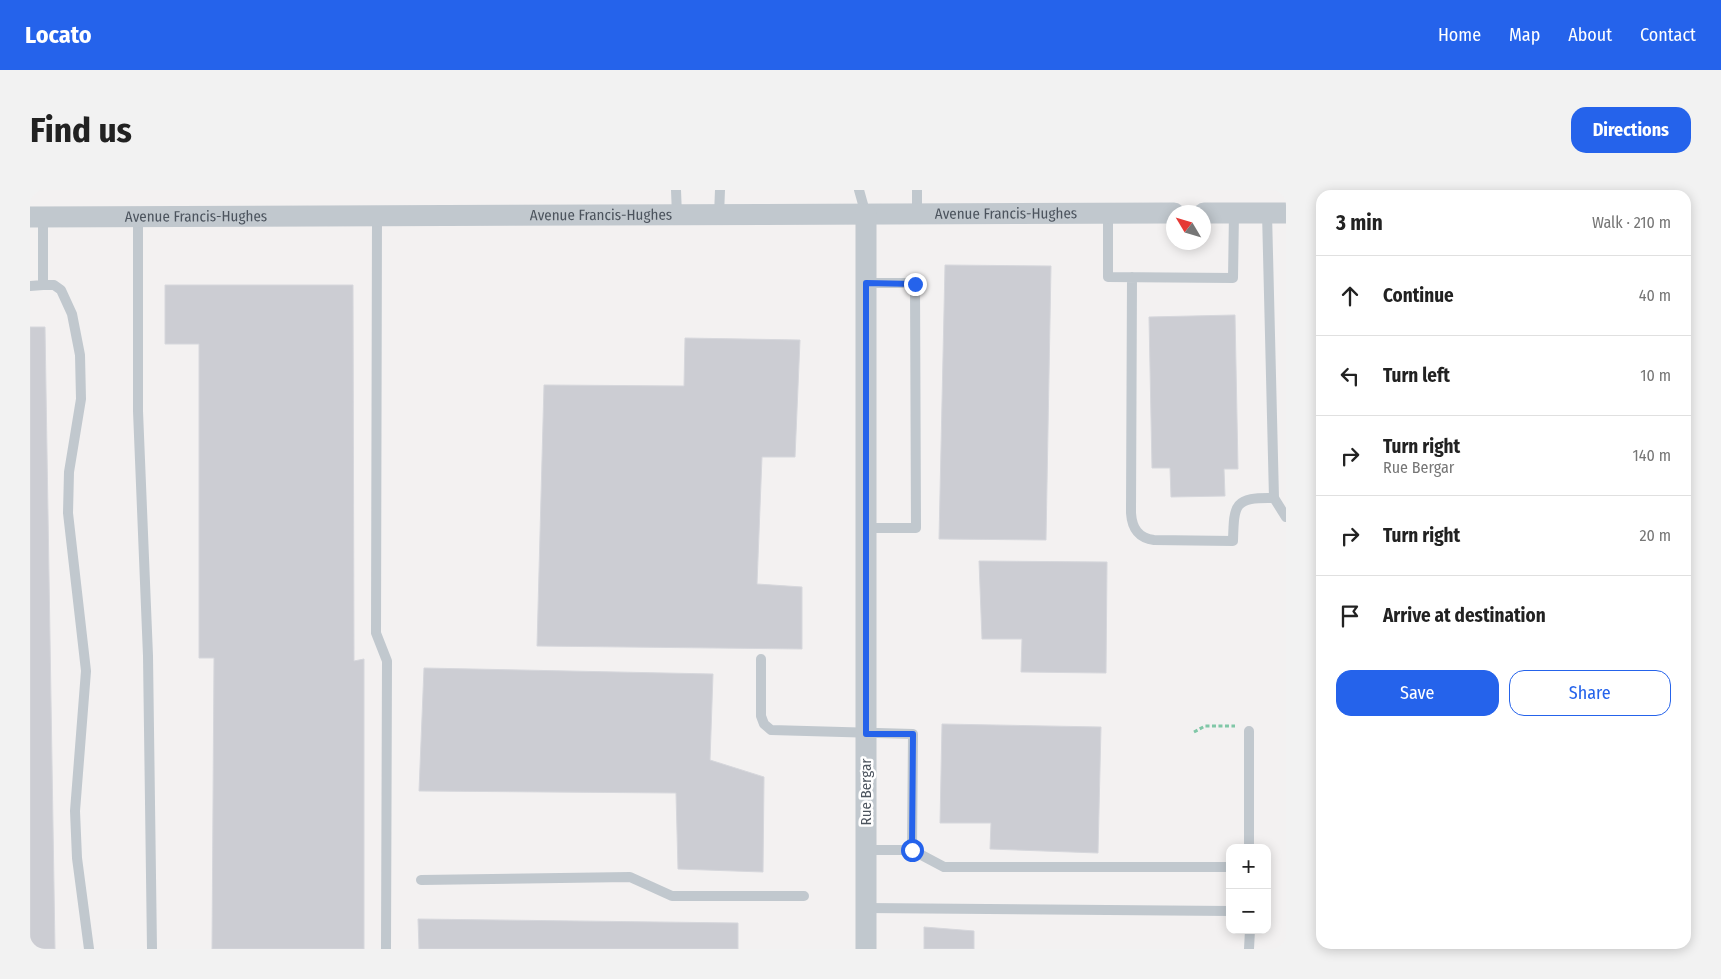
<!DOCTYPE html>
<html lang="en">
<head>
<meta charset="utf-8">
<style>
  :root { --surface:#fff; --page:#f2f2f2; --text:#222; --muted:#767676; --line:#e0e0e0; --accent:#2563eb }
  body { margin:0; font-family:"Fira Sans Condensed",sans-serif; background:var(--page); color:var(--text) }
  .controls { position:absolute; right:15px; bottom:15px; display:grid; overflow:hidden; border-radius:10px; box-shadow:0 2px 12px #0003 }
  .controls button { width:45px; height:45px; display:grid; place-items:center; padding:0; border:0; border-bottom:1px solid var(--line); background:var(--surface); color:var(--text); font:25px sans-serif }
  .compass { position:absolute; left:1136px; top:15px; width:45px; height:45px; border-radius:50%; background:var(--surface); box-shadow:0 2px 12px #0003; rotate:308deg }
  .stop { position:absolute; width:15px; height:15px; margin:-11px; border:4px solid #2563eb; border-radius:50%; background:#fff }
  .stop.end { background:#2563eb; border-color:#fff; box-shadow:0 1px 5px #0008 }
  .list { margin:0; padding:0; list-style:none }
  h2 { display:flex; justify-content:space-between; align-items:center; height:65px; margin:0; padding:0 20px; font-size:21px }
  h2 small { font-size:16px; font-weight:400; color:var(--muted) }
  .list li { display:grid; grid-template-columns:32px 1fr auto; gap:15px; align-items:center; box-sizing:border-box; height:80px; padding:0 20px; border-top:1px solid var(--line) }
  .list b { display:block; font-size:19px; white-space:nowrap }
  .list p { margin:0; font-size:16px; white-space:nowrap; color:var(--muted) }
  .list em { font-size:16px; font-style:normal; color:var(--muted) }
  .actions { display:flex; gap:10px; padding:15px 20px }
  .actions a { flex:1; padding:11px 0; border:1px solid var(--accent); border-radius:15px; text-align:center; font-size:18px; color:var(--accent) }
  .actions .main { background:var(--accent); color:#fff }
  .icon { flex:none; width:28px; height:28px; fill:none; stroke:currentColor; stroke-width:2; stroke-linecap:round; stroke-linejoin:round }
  .map { position:relative; flex:none; width:1256px; height:759px; overflow:hidden; border-radius:15px }
  header { display:flex; align-items:center; gap:30px; box-sizing:border-box; height:70px; padding:0 25px; background:var(--accent); color:#fff }
  header strong { font-size:24px }
  nav { display:flex; gap:28px; margin-inline-start:auto; font-size:18px }
  .intro { display:flex; align-items:center; justify-content:space-between; box-sizing:border-box; height:120px; padding:0 30px }
  h1 { margin:0; font-size:35px }
  .button { padding:12px 22px; border-radius:15px; background:var(--accent); color:#fff; font-size:18px; font-weight:700 }
  main { display:flex; gap:30px; padding:0 30px }
  aside { flex:1; background:var(--surface); border-radius:15px; box-shadow:0 2px 12px #0003 }
  .map>svg:first-child { display:block }
  .building { fill:#cccdd3; stroke:#d6d7dc }
  .lines { fill:none; stroke-linecap:round; stroke-linejoin:round }
  .path { stroke:#80c7a7; stroke-width:3; stroke-dasharray:4 2.5; stroke-linecap:butt }
  .lane { stroke:#c1c8ce; stroke-width:10 }
  .street { stroke:#c1c8ce; stroke-width:21 }
  .route { stroke:#2563eb; stroke-width:6 }
  .labels { text-anchor:middle; stroke-width:5; stroke-linejoin:round; paint-order:stroke }
  .street-label { font-size:15px; fill:#4b535d; stroke:#fff }
</style>
</head>
<body>
<header>
<strong>Locato</strong>
<nav><a>Home</a><a>Map</a><a>About</a><a>Contact</a></nav>
</header>
<div class="intro"><h1>Find us</h1><a class="button">Directions</a></div>
<main>
<div class="map">
<svg width="1256" height="759" viewBox="0 0 1256 759">
  <rect width="100%" height="100%" fill="#f3f1f1"/>
  <!-- building -->
  <path class="building" d="M915 75 1021 76 1016 350 909 349Z
    M135 95H323L324 471 334 469V759H182L184 468H169V154H135Z
    M1205 125 1208 279H1194L1195 306 1141 307 1140 278H1122L1119 127Z
    M0 137H15L25 759H0Z
    M655 148 770 150 765 267H732L727 394 772 397V459L507 456 514 195 654 196Z
    M949 371 1077 372 1076 483 991 482 992 449H952Z
    M394 478 683 484 680 570 734 587 733 682 648 679 646 603 389 601Z
    M912 534 1071 537 1068 663 960 659 961 633H910Z
    M388 729 708 733V759H389Z
    M894 737 944 741V759H894Z"/>
  <g class="lines">
    <!-- path -->
    <path class="path" d="M1164 542 1175 536H1205"/>
    <!-- lane -->
    <path class="lane" d="M646 0 647 25
      M829 0 836 25
      M1237 23 1244 308 1256 327
      M887 24V0
      M1078 24V87L1203 88 1204 23
      M689 25 690 0
      M347 26 346 443 357 471 356 759
      M108 27V221L118 466 122 759
      M1102 87 1101 323C1102 338 1108 348 1124 350L1203 351C1204 314 1204 307 1244 308
      M836 93H885L886 338H837
      M13 95H24L31 100 42 124 50 165 51 209 39 282 38 323 56 481 45 621 47 668 59 759
      M0 96 13 95V27
      M731 469V526L734 534 741 540 883 544 882 660H836
      M1219 658V541
      M882 660 914 677H1200
      M391 690 600 687 642 706H774
      M836 718 1200 721
      M1219 759 1220 740"/>
    <!-- street -->
    <g class="street">
      <path d="M1174 23H1256"/>
      <path id="s1" d="M0 27 1144 23"/>
      <path d="M836 759V25"/>
    </g>
  </g>
  <g class="lines">
    <!-- route -->
    <path class="route" d="M882 660 883 544H836V93L885 94"/>
  </g>
  <g class="labels">
    <!-- street labels -->
    <g class="street-label">
      <text dy="5" stroke="none"><textPath href="#s1" startOffset="976">Avenue Francis-Hughes</textPath></text>
      <text dy="5" stroke="none"><textPath href="#s1" startOffset="571">Avenue Francis-Hughes</textPath></text>
      <text dy="5" stroke="none"><textPath href="#s1" startOffset="166">Avenue Francis-Hughes</textPath></text>
      <text transform="translate(836 602) rotate(-90)" y="5">Rue Bergar</text>
    </g>
  </g>
</svg>
<div class="controls">
<button>+</button>
<button>−</button>
</div>
<svg class="compass" viewBox="-18 -18 36 36"><path d="M0-13l5 13h-10z" fill="#e53935"/><path d="M0 13l5-13h-10z" fill="#767676"/></svg>
<div class="stop" style="left:882px;top:660px"></div>
<div class="stop end" style="left:885px;top:94px"></div>
</div>
<aside>
<h2>3 min<small>Walk · 210 m</small></h2>
<ul class="list">
<li><svg class="icon" aria-label="ahead" viewBox="0 0 24 24"><path d="M12 20V5M6 11l6-6 6 6"/></svg><div><b>Continue</b></div><em>40 m</em></li>
<li><svg class="icon" aria-label="left" viewBox="0 0 24 24"><path d="M17 20v-9H6M10 6l-5 5 5 5"/></svg><div><b>Turn left</b></div><em>10 m</em></li>
<li><svg class="icon" aria-label="right" viewBox="0 0 24 24"><path d="M7 20v-9h11M14 6l5 5-5 5"/></svg><div><b>Turn right</b><p>Rue Bergar</p></div><em>140 m</em></li>
<li><svg class="icon" aria-label="right" viewBox="0 0 24 24"><path d="M7 20v-9h11M14 6l5 5-5 5"/></svg><div><b>Turn right</b></div><em>20 m</em></li>
<li><svg class="icon" aria-label="arrive" viewBox="0 0 24 24"><path d="M6 21V4h12l-3 4 3 4H6"/></svg><div><b>Arrive at destination</b></div></li>
</ul>
<div class="actions"><a class="main">Save</a><a>Share</a></div>
</aside>
</main>
</body>
</html>
